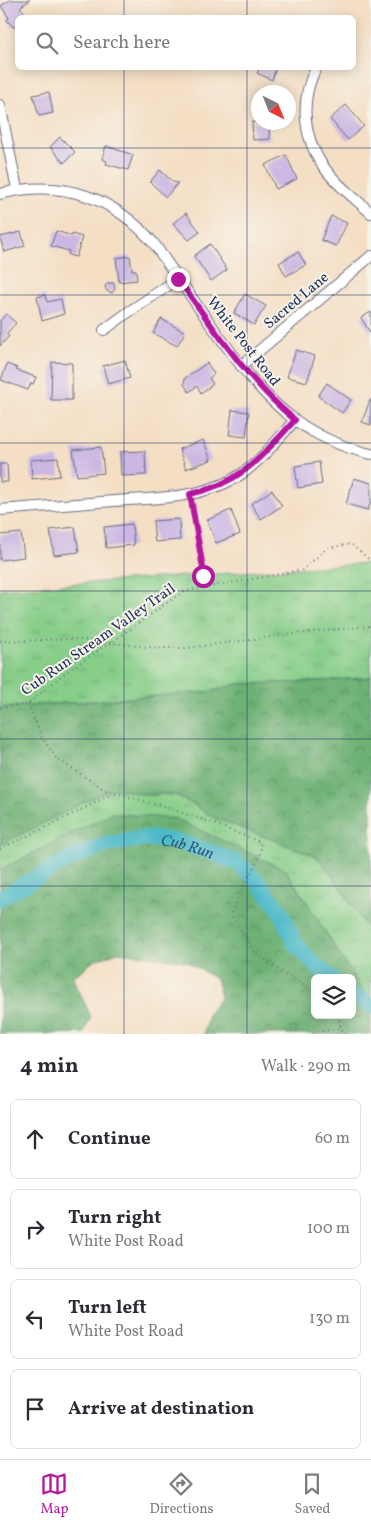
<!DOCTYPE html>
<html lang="en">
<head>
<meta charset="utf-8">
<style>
  :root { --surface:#fff; --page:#f7f7f7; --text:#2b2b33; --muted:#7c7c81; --line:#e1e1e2; --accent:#b5179e }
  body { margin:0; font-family:Vollkorn,serif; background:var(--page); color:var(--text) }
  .controls { position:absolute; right:15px; bottom:15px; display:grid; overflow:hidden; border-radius:8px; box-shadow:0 2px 12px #0003 }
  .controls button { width:45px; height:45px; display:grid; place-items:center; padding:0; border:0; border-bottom:1px solid var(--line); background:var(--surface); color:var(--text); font:25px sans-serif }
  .compass { position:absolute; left:251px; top:85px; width:45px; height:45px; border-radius:50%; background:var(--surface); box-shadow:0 2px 12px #0003; rotate:137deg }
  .stop { position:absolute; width:15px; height:15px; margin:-11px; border:4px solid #b5179e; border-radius:50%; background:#fff }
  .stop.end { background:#b5179e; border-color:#fff; box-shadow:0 1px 5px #0008 }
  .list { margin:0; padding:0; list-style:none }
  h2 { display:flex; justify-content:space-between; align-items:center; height:65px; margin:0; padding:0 20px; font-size:21px }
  h2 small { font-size:16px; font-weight:400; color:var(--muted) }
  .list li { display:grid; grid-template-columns:32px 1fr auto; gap:15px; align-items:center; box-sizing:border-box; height:80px; margin:0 10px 10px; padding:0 10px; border:1px solid var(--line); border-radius:8px }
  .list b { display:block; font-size:19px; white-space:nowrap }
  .list p { margin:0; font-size:16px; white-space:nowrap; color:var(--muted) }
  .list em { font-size:16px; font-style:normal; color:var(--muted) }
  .icon { flex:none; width:28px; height:28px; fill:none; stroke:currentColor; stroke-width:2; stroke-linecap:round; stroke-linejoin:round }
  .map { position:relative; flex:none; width:371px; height:1034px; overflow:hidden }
  .search { position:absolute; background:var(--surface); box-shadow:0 2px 12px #0003; left:15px; right:15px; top:15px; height:55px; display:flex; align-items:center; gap:12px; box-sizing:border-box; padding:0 18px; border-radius:8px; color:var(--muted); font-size:19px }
  .sheet { height:425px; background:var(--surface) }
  nav { display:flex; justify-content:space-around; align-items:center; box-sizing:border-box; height:70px; border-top:1px solid var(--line); background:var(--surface); font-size:14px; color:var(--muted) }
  nav a { display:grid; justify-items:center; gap:2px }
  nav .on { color:var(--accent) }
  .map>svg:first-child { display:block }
  .grass { fill:url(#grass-tufts); stroke:#517e74 }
  .forest { fill:url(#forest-crowns); stroke:#44706a; fill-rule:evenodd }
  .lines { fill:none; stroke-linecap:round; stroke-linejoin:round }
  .river { stroke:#4cb9c8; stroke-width:16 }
  .building { fill:#cbb7e3 }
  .minor-casing { stroke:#676c82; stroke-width:12 }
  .path { stroke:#676c82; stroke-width:2; stroke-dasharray:1 4; stroke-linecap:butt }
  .minor { stroke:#fff; stroke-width:10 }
  .route { stroke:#b5179e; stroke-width:6 }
  .grid { fill:none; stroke:#1b2f5e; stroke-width:1; stroke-opacity:0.55 }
  .labels { text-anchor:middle; stroke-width:4; stroke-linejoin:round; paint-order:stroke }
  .street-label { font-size:15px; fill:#1b2f5e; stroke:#f7f3e8 }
  .water-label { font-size:16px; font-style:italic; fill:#2a587e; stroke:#f7f3e8 }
</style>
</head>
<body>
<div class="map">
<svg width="371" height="1034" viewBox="0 0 371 1034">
  <defs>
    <pattern id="grass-tufts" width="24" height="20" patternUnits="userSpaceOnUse" patternTransform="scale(1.25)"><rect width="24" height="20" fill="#87ce89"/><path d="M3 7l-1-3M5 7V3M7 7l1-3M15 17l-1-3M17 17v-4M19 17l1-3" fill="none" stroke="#74b179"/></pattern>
    <pattern id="forest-crowns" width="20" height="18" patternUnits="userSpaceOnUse" patternTransform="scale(1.25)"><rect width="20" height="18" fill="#6db175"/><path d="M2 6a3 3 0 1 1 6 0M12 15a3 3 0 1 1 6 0" fill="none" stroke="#599063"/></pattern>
  </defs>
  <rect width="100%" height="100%" fill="#f7f3e8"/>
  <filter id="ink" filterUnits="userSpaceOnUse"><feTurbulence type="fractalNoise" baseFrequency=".02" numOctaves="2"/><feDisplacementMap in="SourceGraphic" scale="10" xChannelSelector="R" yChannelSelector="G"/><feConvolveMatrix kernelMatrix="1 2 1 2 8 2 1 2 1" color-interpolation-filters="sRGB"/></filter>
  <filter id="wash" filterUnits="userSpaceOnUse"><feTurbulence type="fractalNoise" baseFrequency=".0096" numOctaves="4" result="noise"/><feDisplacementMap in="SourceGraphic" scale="20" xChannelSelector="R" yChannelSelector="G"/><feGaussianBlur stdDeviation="1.12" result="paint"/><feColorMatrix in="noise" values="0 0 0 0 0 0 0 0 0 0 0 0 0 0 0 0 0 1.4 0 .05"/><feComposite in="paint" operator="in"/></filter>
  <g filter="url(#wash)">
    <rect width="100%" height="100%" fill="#f4dec4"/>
    <!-- grass -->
    <path class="grass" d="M371 563V677L310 682 238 684 207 692 0 708V589Z
      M114 789 153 795 163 794 178 796 199 808 212 817 316 856 332 874 371 935V1004L286 870 112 813 0 870V845L100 794Z"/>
    <!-- forest -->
    <path class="forest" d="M371 677V935L332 874 316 856 212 817 199 808 178 796 163 794 153 795 114 789 100 794 0 845V708L207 692 238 684 310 682Z
      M112 813 176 819 286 870 371 1004V1034H204L208 1014 221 997 216 979 186 961 118 952 95 960 73 977 91 1017 84 1033 0 1034V870ZM315 978H352V1015H315Z"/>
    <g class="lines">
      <!-- river -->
      <g class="river">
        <path id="s1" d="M0 898 70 859 105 845 146 838 175 841 205 850 238 863 257 881 280 910 294 942 313 963 331 978"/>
        <path d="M352 994 371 1006"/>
      </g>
    </g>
    <g id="blocks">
      <!-- building -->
      <path class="building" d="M10 0H30L20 7 25 13 18 18V29L15 26 13 27 7 20 9 18 1 6Z
        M260 68H276L272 80 257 73Z
        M49 92 53 113 39 116 33 95Z
        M346 105 364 126 348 140 330 119Z
        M252 122H268L270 139 253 140Z
        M60 137 75 152 64 163 50 147Z
        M106 146 133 155 128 170 106 164 107 161 102 159Z
        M286 155 297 179 276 189 265 165Z
        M160 170 173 182 178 183 166 197 150 182Z
        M186 213 200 232 189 240 173 223Z
        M331 216 347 223 336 246 321 240Z
        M56 231 72 236V234L82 237 76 257 68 255 69 251 51 246Z
        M21 232 25 246 4 252 0 237Z
        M210 244 227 270 211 281 194 256Z
        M298 252 306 265 286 276 279 263Z
        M130 256 132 270H136L137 280 119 282 116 258Z
        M107 283H114L115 289 112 293 107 291 105 287Z
        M245 294 266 306 254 325 234 313Z
        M45 295 47 302 61 299 64 314 42 321 37 297Z
        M371 312V334L361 318Z
        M6 314 16 323 6 334 9 336 0 346V321Z
        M161 319 185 332 177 346 153 333Z
        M296 350 315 356 307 382 287 377Z
        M125 360 130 378 108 384 103 366Z
        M52 362 72 363V400H51Z
        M207 363 214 374 209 378 213 384 201 393 197 386 189 392 184 384 185 378Z
        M7 364 17 368 16 370 36 377 33 384 31 383 28 390 1 380Z
        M327 383 351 400 342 413 318 396Z
        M370 400H371V425L362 422Z
        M232 410 249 412 246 437 229 435Z
        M203 440 211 460 186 469 179 449Z
        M101 447 104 473 77 476 73 450Z
        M145 451 146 475 121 476 120 452Z
        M58 458 60 476 32 479 31 460Z
        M319 462 322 484 298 488 295 466Z
        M0 464H7L8 482H0Z
        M354 478 371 483V501L368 510 346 504Z
        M272 490 282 506 261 519 251 504Z
        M231 510 240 534 216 543 207 520Z
        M179 519 180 540 155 542 153 521Z
        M132 524 134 545 106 548 104 527Z
        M75 527 79 552 54 555 50 530Z
        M21 533 24 557 0 560V535Z"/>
    </g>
  </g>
  <g filter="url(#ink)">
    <use href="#blocks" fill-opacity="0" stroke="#676c82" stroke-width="1"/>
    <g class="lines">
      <!-- minor casing -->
      <g class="minor-casing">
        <path id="minor" d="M316 68C299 101 303 140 326 170 338 186 356 199 371 213
          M0 105 17 189
          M0 194C61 178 115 197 155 245 174 273 194 301 214 329 238 362 262 396 295 420 317 436 345 448 371 454
          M104 330 130 311 178 279
          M241 366 371 256
          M0 510C38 507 76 504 114 501 154 498 199 499 235 478 259 464 277 440 295 420"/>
      </g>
      <!-- path -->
      <path class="path" d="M191 502 203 568V588
        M0 641 74 639 157 648H187L301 633 371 626
        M28 704 41 736 56 758 105 790 171 809 215 824 260 842C264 857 249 874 243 887 238 896 235 905 231 914L255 953 283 973 315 991
        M0 708 28 704 66 672 129 630 175 597 186 591 303 570 327 548 351 544 371 561
        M0 849 73 814 112 794
        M338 1015 341 1028 345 1034
        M313 1034 319 1031 341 1028"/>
      <!-- minor -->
      <use href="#minor" class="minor"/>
    </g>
  </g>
  <g class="lines" filter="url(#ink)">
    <!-- route -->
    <path class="route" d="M178 279C215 330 247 380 295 420 261 457 242 483 190 494L203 568V576"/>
  </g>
  <!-- grid -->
  <path class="grid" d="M124 0V18M247 0V18M124 68V1034M247 68V1034M0 148H371M0 295H371M0 443H371M0 591H371M0 739H371M0 886H371"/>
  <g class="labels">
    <!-- street labels -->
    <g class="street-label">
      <text transform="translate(296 300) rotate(-40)" y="5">Sacred Lane</text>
      <text transform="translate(244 341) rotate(52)" y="5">White Post Road</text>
      <text transform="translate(98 639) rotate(-35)" y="5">Cub Run Stream Valley Trail</text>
    </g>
    <!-- water labels -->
    <g class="water-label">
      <text dy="6" stroke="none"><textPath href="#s1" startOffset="202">Cub Run</textPath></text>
    </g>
  </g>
</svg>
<div class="controls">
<button><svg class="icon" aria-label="layers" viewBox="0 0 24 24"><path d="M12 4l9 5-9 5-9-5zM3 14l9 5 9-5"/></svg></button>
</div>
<svg class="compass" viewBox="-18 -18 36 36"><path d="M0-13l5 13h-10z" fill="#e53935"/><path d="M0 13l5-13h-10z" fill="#7c7c81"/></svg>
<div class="stop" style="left:203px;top:576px"></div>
<div class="stop end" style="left:178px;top:279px"></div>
<div class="search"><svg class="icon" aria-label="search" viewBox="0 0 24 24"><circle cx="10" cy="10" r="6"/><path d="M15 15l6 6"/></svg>Search here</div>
</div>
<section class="sheet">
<h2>4 min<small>Walk · 290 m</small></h2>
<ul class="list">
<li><svg class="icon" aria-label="ahead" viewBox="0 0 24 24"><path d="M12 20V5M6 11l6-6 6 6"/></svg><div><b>Continue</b></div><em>60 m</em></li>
<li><svg class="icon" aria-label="right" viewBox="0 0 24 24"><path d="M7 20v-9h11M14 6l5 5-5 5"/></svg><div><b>Turn right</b><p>White Post Road</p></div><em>100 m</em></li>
<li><svg class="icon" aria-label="left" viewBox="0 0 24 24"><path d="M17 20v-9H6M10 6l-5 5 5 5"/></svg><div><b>Turn left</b><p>White Post Road</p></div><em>130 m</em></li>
<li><svg class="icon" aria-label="arrive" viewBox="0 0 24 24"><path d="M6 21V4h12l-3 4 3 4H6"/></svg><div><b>Arrive at destination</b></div></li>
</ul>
</section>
<nav>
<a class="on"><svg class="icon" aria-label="map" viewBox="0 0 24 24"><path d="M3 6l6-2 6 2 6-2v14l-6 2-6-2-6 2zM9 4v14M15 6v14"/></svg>Map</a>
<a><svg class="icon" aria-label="directions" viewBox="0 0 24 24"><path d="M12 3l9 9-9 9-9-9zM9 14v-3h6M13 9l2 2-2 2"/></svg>Directions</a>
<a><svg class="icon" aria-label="saved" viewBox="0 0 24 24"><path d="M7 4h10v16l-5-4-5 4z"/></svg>Saved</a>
</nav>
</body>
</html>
